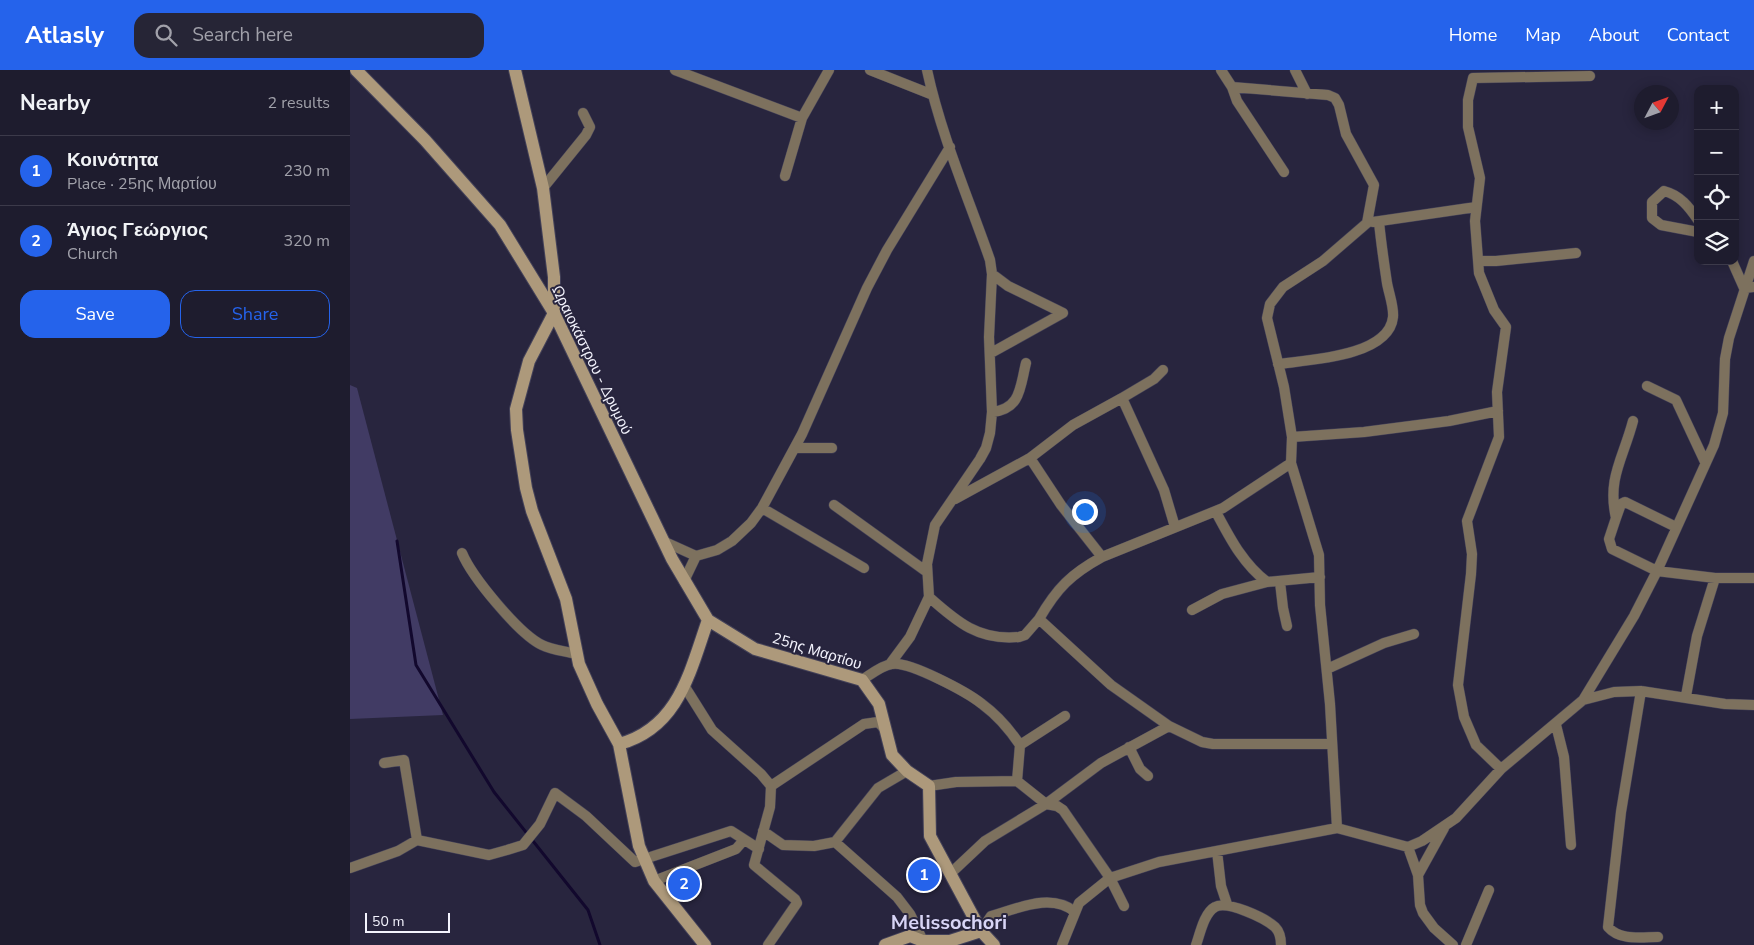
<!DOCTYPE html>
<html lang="en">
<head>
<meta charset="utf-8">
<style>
  :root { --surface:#1e1c2e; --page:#262536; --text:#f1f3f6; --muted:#a1a1aa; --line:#3c3a4a; --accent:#2563eb }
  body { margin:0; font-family:"Nunito Sans",sans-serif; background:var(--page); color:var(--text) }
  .controls { position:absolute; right:15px; top:15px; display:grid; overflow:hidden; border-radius:10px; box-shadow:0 2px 12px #0003 }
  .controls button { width:45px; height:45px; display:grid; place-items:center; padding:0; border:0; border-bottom:1px solid var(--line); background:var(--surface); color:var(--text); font:25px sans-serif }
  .compass { position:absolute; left:1284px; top:15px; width:45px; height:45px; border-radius:50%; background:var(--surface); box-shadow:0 2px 12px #0003; rotate:49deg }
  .scale { position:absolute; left:15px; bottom:12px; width:85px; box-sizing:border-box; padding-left:5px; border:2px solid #f3f3fd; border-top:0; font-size:14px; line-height:18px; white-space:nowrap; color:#f3f3fd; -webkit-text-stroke:4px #28253e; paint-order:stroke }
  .you { position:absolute; left:734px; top:441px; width:18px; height:18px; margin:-12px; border:4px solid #fff; border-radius:50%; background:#1a73e8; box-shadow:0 0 0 8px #1a73e833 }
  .badge { display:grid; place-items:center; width:32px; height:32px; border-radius:50%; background:var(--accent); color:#fff; font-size:16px; font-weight:700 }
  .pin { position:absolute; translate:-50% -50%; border:2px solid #fff; box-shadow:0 1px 5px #0006 }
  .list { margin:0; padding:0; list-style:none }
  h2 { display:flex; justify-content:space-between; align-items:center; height:65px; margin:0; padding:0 20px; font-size:21px }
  h2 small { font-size:16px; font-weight:400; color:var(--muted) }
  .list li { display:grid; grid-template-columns:32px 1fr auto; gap:15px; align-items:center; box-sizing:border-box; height:70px; padding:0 20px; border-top:1px solid var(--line) }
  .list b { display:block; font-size:19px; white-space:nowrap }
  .list p { margin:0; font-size:16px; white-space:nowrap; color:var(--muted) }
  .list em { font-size:16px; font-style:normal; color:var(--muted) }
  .actions { display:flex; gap:10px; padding:15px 20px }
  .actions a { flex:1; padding:11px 0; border:1px solid var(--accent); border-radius:15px; text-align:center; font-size:18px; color:var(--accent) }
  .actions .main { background:var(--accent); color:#fff }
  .icon { flex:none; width:28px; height:28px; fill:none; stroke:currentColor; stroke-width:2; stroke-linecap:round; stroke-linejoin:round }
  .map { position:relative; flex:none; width:1404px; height:875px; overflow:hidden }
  header { display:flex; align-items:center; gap:30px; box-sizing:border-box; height:70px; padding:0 25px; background:var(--accent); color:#fff }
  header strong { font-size:24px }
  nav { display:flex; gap:28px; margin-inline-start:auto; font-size:18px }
  .search { width:350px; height:45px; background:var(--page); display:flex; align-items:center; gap:12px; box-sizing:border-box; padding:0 18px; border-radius:15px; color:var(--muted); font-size:19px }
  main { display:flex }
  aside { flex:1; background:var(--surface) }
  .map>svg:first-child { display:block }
  .green { fill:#413b64 }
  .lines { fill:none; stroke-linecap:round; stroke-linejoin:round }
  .stream { stroke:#12082d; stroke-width:3 }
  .street-casing { stroke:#444259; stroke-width:11 }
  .secondary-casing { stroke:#444259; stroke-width:14 }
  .street { stroke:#7d715e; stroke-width:10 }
  .secondary { stroke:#ad997b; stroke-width:12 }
  .labels { text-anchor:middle; stroke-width:4; stroke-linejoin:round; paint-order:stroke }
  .street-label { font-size:15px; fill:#f3f3fd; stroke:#28253e }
  .district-label { font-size:20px; font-weight:bold; fill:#d8d5f6; stroke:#28253e }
</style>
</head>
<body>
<header>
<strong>Atlasly</strong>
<div class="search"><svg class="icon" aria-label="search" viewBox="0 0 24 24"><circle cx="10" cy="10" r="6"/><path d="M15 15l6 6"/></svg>Search here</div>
<nav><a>Home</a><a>Map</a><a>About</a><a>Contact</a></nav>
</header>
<main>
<aside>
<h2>Nearby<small>2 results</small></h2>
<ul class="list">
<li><span class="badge">1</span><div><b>Κοινότητα</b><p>Place · 25ης Μαρτίου</p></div><em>230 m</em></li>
<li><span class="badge">2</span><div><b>Άγιος Γεώργιος</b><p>Church</p></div><em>320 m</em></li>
</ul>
<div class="actions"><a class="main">Save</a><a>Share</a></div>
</aside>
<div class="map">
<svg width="1404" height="875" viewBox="0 0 1404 875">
  <rect width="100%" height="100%" fill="#28253e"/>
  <!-- green -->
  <path class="green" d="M0 315 7 318 93 645 0 649Z"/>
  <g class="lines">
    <!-- stream -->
    <path class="stream" d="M47 471 66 595 144 722 238 840 250 875"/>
    <!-- street casing -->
    <g class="street-casing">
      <path id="street" d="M325 0 452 48 479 0
        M520 0 583 25
        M945 0 957 24
        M882 17 887 31 934 102
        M435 106 452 48
        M193 118 236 65 240 57 233 43
        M1348 150C1339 137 1330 125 1314 121L1302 132V148L1311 155 1348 162
        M1023 152 1126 137
        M1129 191H1146L1226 183
        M1382 191 1394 218 1404 217
        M641 283 713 243 658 216 642 204
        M928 294C957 290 1039 287 1043 247 1044 237 1039 224 1037 213 1034 193 1031 172 1029 152
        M1297 316 1326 330 1355 392
        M772 328 804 309 813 300
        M642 342C671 339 670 317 676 293
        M1283 351C1273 389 1257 408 1266 448L1271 434 1275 432 1326 457
        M942 367 1014 362 1099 351 1148 341
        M445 378H482
        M680 388 723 355 772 328 814 420 825 457
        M605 429 680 388 711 435 752 487 873 438 941 393
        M484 435 577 502
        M412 438 514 498
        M866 442C880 468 893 494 917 512L970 507
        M1266 448 1259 469 1262 479 1307 501 1365 508H1404
        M315 472 346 486 334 511
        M112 483C122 507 169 564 192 575 202 580 215 581 226 584
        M346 486 367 480 382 471 401 453 412 438 452 364 517 218 537 180 600 77
        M752 487C721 504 707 518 689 549L761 615 819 656
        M930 512 933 538 937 556
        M579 527C607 552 629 571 669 567L675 565 689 549
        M842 540 872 524 917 512
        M540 594 560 567 579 527 577 494 585 455 630 389 636 378 640 363 642 342 639 267 642 204 640 190C618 127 591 65 577 0
        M977 599 1034 573 1064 564
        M512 610C520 605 532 595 542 594 559 591 617 622 632 634 647 645 660 660 670 675L667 711 696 734 707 736 713 740 760 808 774 836
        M335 617 362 660 411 704 421 716 420 737 404 795 445 829 447 833 418 875
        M1291 621 1271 742 1258 857C1270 871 1291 867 1308 867
        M1336 626 1347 566 1365 508
        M1233 630 1284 546 1307 501 1364 375 1373 343 1375 289 1379 268 1404 191
        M1206 655 1214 687 1221 775
        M670 675 715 646
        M779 677 790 699 798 706
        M34 693 54 690 67 770
        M1151 699 1126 675 1114 647 1108 615 1121 504 1122 484 1117 451 1149 367 1147 322 1156 257 1144 240 1129 203 1125 151 1130 108 1118 57V30L1123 8 1240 6
        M421 716 514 654 528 652 534 658
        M579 716 606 712 667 711
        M987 758 1058 777 1072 771 1106 748 1151 699 1233 630 1264 622 1291 621 1375 634 1404 635
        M413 761 433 775 464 776 485 772 547 827 560 844 573 871
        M485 772 528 718 557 701
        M1058 777 1068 805 1070 835 1073 843 1084 858 1103 875
        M867 781 871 816 877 834
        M0 798 48 781 67 770 139 785 157 780 173 775 190 754 205 723 236 746 285 792 381 761 409 779
        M601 803 635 771 696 734 751 693 819 656 852 672 863 674H981
        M1068 805 1094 758
        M304 811 386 779 393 771
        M631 861 641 846C667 839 701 822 725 842
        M712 875 729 833 760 808 809 792 987 758 980 634 970 535 969 485 941 393 942 367 934 317 917 248 920 234 933 217 973 191 1017 153 1024 115 996 64 989 35 985 28 978 25 882 17 871 0
        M846 875C850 864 854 843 865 837 877 830 915 848 925 857 930 862 931 868 931 875
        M1116 875 1139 820"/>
    </g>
    <!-- secondary casing -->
    <g class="secondary-casing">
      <path id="secondary" d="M6 0 75 70 150 155 204 243 322 489 358 550 405 579 512 610 529 634 542 685 557 701 579 716 580 766 631 861 644 875
        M165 0 193 118 204 207V243L179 291 166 339 167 360 176 418 182 441 216 529 229 594 247 634 269 674 289 776 304 811 355 875
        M269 674C329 658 340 601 358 550
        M535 875 560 866 573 871H600L631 861"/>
    </g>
    <!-- street -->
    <use href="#street" class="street"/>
    <!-- secondary -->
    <use href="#secondary" class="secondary"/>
  </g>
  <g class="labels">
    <!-- street labels -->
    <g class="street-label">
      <text transform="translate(242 290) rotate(64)" y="5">Ωραιοκάστρου - Δρυμού</text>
      <text transform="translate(467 581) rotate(17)" y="5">25ης Μαρτίου</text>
    </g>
    <!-- district labels -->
    <g class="district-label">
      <text x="599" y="859">Melissochori</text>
    </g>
  </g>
</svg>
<div class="controls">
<button>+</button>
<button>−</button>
<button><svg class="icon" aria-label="locate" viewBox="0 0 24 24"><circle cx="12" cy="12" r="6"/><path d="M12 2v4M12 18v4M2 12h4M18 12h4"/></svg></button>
<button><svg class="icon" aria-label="layers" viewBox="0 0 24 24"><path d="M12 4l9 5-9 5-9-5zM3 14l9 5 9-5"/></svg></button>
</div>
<svg class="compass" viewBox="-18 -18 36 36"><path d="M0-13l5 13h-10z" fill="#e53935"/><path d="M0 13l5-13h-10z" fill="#a1a1aa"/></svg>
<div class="scale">50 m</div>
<div class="you"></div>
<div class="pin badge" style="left:574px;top:805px">1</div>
<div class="pin badge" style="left:334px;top:814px">2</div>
</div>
</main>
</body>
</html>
